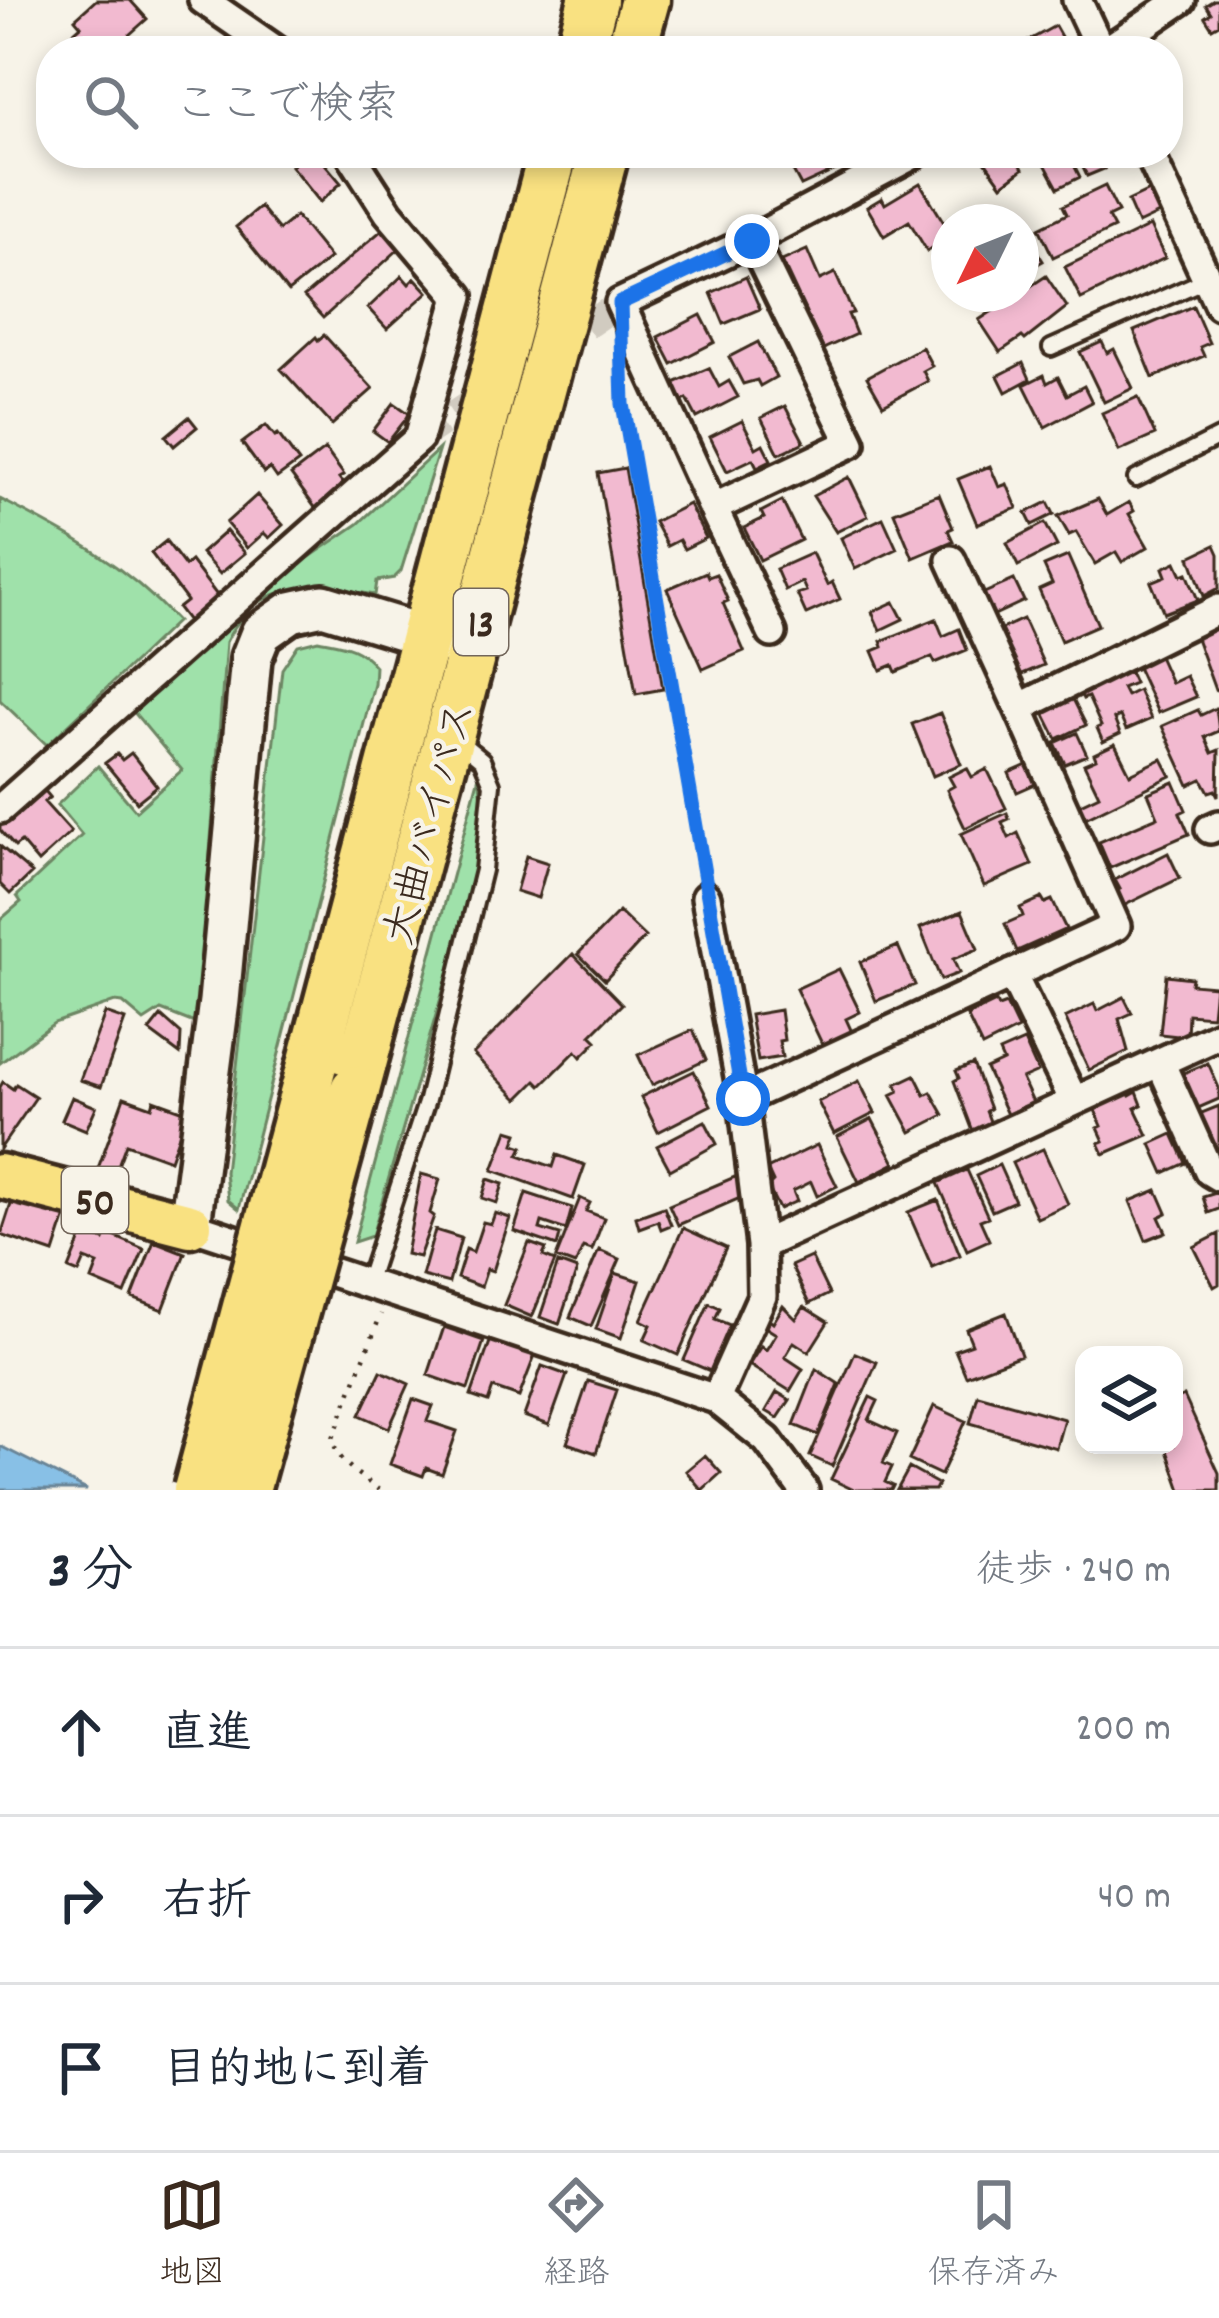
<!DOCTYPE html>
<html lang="ja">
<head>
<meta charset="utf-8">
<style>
  :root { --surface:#fff; --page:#f2f2f3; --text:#1f2937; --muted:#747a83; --line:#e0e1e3; --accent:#3b2a1e }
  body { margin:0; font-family:Dekko,"Klee One",sans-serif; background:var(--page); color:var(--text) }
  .controls { position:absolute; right:36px; bottom:36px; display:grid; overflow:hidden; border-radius:24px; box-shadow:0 6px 18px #0003 }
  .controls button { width:108px; height:108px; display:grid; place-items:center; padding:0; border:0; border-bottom:3px solid var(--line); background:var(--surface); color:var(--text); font:60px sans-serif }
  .compass { position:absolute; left:931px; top:204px; width:108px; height:108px; border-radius:50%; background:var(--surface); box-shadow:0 6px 18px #0003; rotate:227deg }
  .stop { position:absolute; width:36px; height:36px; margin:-27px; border:9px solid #1a73e8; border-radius:50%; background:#fff }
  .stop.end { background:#1a73e8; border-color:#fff; box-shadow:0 3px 12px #0008 }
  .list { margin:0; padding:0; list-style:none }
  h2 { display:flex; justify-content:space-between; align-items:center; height:156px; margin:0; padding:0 48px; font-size:51px }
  h2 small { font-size:39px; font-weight:400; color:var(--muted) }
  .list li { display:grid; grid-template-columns:78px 1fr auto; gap:36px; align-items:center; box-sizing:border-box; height:168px; padding:0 48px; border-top:3px solid var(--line) }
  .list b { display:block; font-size:45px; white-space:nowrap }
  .list em { font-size:39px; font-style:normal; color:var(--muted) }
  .icon { flex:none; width:66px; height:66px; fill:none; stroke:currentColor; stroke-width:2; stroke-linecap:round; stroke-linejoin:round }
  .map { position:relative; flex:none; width:1219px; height:1490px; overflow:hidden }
  .search { position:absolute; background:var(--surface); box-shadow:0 6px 18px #0003; left:36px; right:36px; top:36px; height:132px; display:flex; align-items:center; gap:30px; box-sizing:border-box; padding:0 42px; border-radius:48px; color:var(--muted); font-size:45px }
  .sheet { height:660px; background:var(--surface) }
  nav { display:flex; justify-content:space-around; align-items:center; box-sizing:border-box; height:168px; border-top:3px solid var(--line); background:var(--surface); font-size:33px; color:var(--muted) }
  nav a { display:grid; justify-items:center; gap:6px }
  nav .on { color:var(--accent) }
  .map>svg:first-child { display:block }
  .green { fill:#9fe1aa; stroke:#6d8664; stroke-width:3 }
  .water { fill:#88c0e6; stroke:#698496; stroke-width:3 }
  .building { fill:#f2bad0; stroke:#3b2a1e; stroke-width:3 }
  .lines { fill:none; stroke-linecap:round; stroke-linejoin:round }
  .street-tunnel { stroke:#d1cbc0; stroke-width:27; stroke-dasharray:27 14; stroke-linecap:butt }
  .lane-casing { stroke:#3b2a1e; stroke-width:22 }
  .street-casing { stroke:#3b2a1e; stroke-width:36 }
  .secondary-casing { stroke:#3b2a1e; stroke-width:48 }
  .primary-casing { stroke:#3b2a1e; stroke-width:51 }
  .highway-casing { stroke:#3b2a1e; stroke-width:57 }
  .path { stroke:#3b2a1e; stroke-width:4.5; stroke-dasharray:3 9; stroke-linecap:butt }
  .lane { stroke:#f7f3e8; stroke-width:14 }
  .street { stroke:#f7f3e8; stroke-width:27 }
  .secondary { stroke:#f7f3e8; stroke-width:39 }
  .primary { stroke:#f9e181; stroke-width:42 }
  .highway { stroke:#f9e181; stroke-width:48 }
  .highway-bridge-casing { stroke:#3b2a1e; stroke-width:57; stroke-linecap:butt }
  .highway-bridge { stroke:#f9e181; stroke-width:48 }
  .route { stroke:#1a73e8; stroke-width:15 }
  .labels { text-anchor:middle; stroke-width:9; stroke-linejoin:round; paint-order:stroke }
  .shield { fill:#f7f3e8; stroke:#73665b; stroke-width:3 }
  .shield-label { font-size:39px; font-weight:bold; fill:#3b2a1e }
  .street-label { font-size:42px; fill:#3b2a1e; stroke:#f7f3e8 }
</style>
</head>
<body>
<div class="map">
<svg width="1219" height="1490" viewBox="0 0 1219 1490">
  <rect width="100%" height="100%" fill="#f7f3e8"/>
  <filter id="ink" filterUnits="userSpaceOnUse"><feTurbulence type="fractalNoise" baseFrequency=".00833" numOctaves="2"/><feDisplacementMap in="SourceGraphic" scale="24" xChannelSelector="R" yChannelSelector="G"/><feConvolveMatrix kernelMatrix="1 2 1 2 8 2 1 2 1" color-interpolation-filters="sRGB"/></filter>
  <g filter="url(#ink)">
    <!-- green -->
    <path class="green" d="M439 449 401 571 394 578 377 581 375 595C314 585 257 577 226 642L197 1024 161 1010 144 1021 123 1003 115 1002 54 1023 0 1063V920L21 902 17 896 82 835 57 805 98 766 136 811 182 770 132 710 257 593 358 524Z
      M0 499C70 535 123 563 177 621L47 745 0 700Z
      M318 640C343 645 359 646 375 666L374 684 239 1209 228 1200 225 1172 282 669 298 645Z
      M479 776 484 814 467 908 372 1236 354 1242Z"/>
    <!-- water -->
    <path class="water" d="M0 1446 87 1490H0Z"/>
    <!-- building -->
    <path class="building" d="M96 0H130L147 19 111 51H89L73 33 81 26 75 19Z
      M1214 0H1219V24L1212 28 1205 17 1211 13 1206 5Z
      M1055 26 1068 49 1014 51 1013 49Z
      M307 153H316L341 183 320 202 291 166Z
      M801 153H864L866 156 801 186 789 164 803 157Z
      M979 153H1015L1023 169 1002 185Z
      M1068 153 1080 177 1058 188 1045 164Z
      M1076 153H1108L1110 157 1100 162 1104 169 1087 176Z
      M920 183 949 231V238L927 251 909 221 884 236 867 207 882 198 885 204Z
      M1105 186 1118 212 1108 217 1114 228 1053 257 1039 228 1067 214 1063 206Z
      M1151 190 1161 213 1138 224 1128 201Z
      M260 207 279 230 296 216 330 258 288 292 236 227Z
      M1150 226 1165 258 1081 299 1065 267Z
      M383 229 400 248 323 318 304 297Z
      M1026 234 1043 261 1023 272 1021 238Z
      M807 250 820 280 835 273 853 313 848 314 856 334 823 349 782 261Z
      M402 276 409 284 415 278 428 292 387 329 368 308Z
      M1046 276 1067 307 1025 340 1022 337 1000 352 979 320Z
      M746 277 760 309 724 324 711 293Z
      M1193 306 1209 343 1200 347 1204 356 1153 378 1134 331Z
      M701 315 715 342 672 364 658 337Z
      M324 335 373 389 332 425 281 369 316 337 318 340Z
      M758 342 776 377 760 386 757 380 743 384 729 357Z
      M1102 342 1107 353 1114 349 1133 388 1104 402 1080 352Z
      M922 347 932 366 923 371 928 381 883 405 867 377Z
      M1023 363 1030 379 1006 392 998 376Z
      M709 368 719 387 729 381 738 397 697 418 687 399 677 404 667 386Z
      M1044 375 1047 383 1058 377 1067 395 1084 386 1092 402 1045 427 1024 385Z
      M1138 397 1155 435 1119 451 1102 413Z
      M394 403 410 414 388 442 373 431Z
      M785 406 804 442 779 454 761 418Z
      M189 417 197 427 174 446 166 436Z
      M742 421 756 448 763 444 771 460 757 467 753 459 727 471 710 437Z
      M266 425 275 436 278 434 299 462 277 478 270 468 264 473 242 443Z
      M325 449 344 475 339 478 346 487 319 513 291 475Z
      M990 466 999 487 1007 484 1017 508 977 524 958 479Z
      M625 468 663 689 636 694 598 473Z
      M849 477 868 516 836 532 813 496Z
      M939 494 953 528 948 530 953 541 913 558 894 512Z
      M257 495 283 525 269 538 264 533 247 548 226 523Z
      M1098 499 1107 515 1129 502 1134 511 1129 514 1148 547 1122 562 1116 552 1095 564 1076 532 1069 535 1058 516Z
      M782 501 801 540 760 560 744 528 764 518 761 512Z
      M1048 502 1054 514 1032 525 1026 513Z
      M689 504 706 538 684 549 679 540 667 546 654 522Z
      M883 518 897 549 855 569 841 538Z
      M1045 523 1057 546 1018 566 1007 543Z
      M226 531 245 553 220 574 201 553Z
      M166 541 185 566 191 561 219 598 211 604 214 608 191 625 178 608 187 601 151 553Z
      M1215 545 1219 554V588L1204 596 1190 557Z
      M812 553 827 585 832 582 840 599 806 614 797 594 806 591 802 582 785 590 776 569Z
      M1068 556 1098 625 1061 641 1039 590 1052 584 1044 566Z
      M1176 562 1182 575 1187 573 1198 600 1164 613 1151 582 1166 576 1163 568Z
      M706 572 708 577 716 574 728 601 723 603 744 651 703 669 667 589Z
      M1014 580 1024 601 992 616 982 594Z
      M894 602 903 619 880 630 872 612Z
      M936 619 943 636 959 629 967 650 935 663 932 657 896 672 893 665 881 670 873 651 883 647 881 641Z
      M1023 619 1044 665 1018 676 997 631Z
      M1219 627V688L1215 690 1196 638Z
      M1158 654 1171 683 1186 676 1196 697 1158 713 1135 663Z
      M1126 665 1134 683 1122 688 1126 696 1138 690 1151 719 1126 730 1120 716 1114 719 1120 734 1103 742 1097 728 1101 726 1088 697 1083 699 1077 686Z
      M1072 697 1086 725 1057 739 1043 711Z
      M1216 708 1219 731 1205 737 1212 753 1219 750 1218 796 1215 790 1209 792 1202 779 1189 785 1162 726 1198 710 1201 715Z
      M940 713 961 764 933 776 912 724Z
      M1077 733 1087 755 1065 764 1055 743Z
      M1115 744 1130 774 1162 759 1171 776 1081 820 1074 807 1099 795 1084 764 1096 759 1094 754Z
      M131 753 157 786 137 802 105 763 117 754 122 760Z
      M1034 762 1042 781 1017 792 1009 773Z
      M967 768 972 777 987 769 1006 808 965 828 947 790 954 786 949 777Z
      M1174 782 1186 810 1180 813 1189 834 1110 868 1099 842 1158 817 1148 793Z
      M40 785 50 797 44 802 71 832 38 862 21 842 15 847 0 830V821Z
      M1007 813 1009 819 1002 822 1009 838 1018 833 1032 865 984 886 961 834Z
      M0 846 32 873 10 894 0 884Z
      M1168 853 1180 878 1121 907 1114 892 1120 889 1115 880Z
      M526 856 548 863 538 898 516 891Z
      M1042 898 1045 903 1052 900 1066 929 1017 951 1005 924 1023 916 1020 908Z
      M962 911 978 949 953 959 959 973 941 980 920 928Z
      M619 912 645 937 605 980 578 954Z
      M898 946 915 985 876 1001 860 962Z
      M573 954 622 1004 591 1035 597 1041 581 1057 576 1051 541 1086 536 1081 518 1099 473 1054Z
      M839 969 860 1012 846 1019 852 1032 823 1046 796 989Z
      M1166 975 1192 978 1191 984 1215 986 1212 1016 1188 1014 1187 1037 1160 1034Z
      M1124 997 1132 1013 1119 1019 1128 1051 1089 1070 1065 1018 1094 1004 1097 1011Z
      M996 1002 998 1007 1006 1004 1018 1029 982 1047 967 1016Z
      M780 1010 784 1040 779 1041 782 1057 758 1061 750 1015Z
      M105 1013 125 1020 101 1087 80 1080Z
      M161 1016 181 1034 180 1054 149 1031Z
      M693 1030 706 1060 652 1085 638 1055Z
      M1024 1041 1038 1072 1022 1079 1036 1109 1010 1121 986 1069 1003 1061 999 1052Z
      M1208 1063 1219 1088V1099L1196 1109 1181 1074Z
      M973 1064 990 1109 986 1111 991 1124 973 1131 954 1081 959 1078 956 1071Z
      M694 1071 711 1105 658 1132 641 1097Z
      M915 1075 925 1095 931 1092 944 1115 911 1132 891 1095 899 1091 896 1084Z
      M859 1081 875 1113 834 1134 818 1102Z
      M3 1082 13 1089 16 1084 36 1097 0 1149V1087Z
      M1126 1089 1130 1096 1137 1092 1142 1105 1135 1108 1148 1135 1104 1154 1099 1143 1104 1141 1098 1128 1102 1126 1092 1103Z
      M72 1097 96 1107 86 1130 62 1120Z
      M124 1097 152 1107 154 1100 187 1112 170 1160 126 1144 114 1176 97 1171Z
      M1219 1106V1149L1215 1151 1199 1114Z
      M872 1119 895 1163 859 1182 837 1137Z
      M705 1121 717 1144 670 1170 657 1146Z
      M508 1130 518 1133 514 1144 523 1147 519 1155 553 1167 557 1155 585 1165 573 1199 493 1170Z
      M1173 1134 1186 1163 1164 1173 1151 1144Z
      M817 1145 837 1186 817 1196 811 1182 793 1191 797 1201 779 1209 768 1187 773 1182 767 1169Z
      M1043 1149 1068 1204 1037 1218 1012 1163Z
      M999 1165 1015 1201 992 1211 976 1176Z
      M967 1170 988 1217 980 1220 989 1240 967 1250 938 1183Z
      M421 1174 440 1179 430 1213 434 1216 419 1257 406 1254Z
      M737 1176 745 1196 678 1225 669 1205Z
      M488 1179 503 1184 497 1203 482 1198Z
      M1157 1190 1167 1213 1159 1217 1166 1232 1146 1240 1130 1201Z
      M1219 1192V1209L1208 1213 1203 1197Z
      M526 1193 572 1208 566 1230 542 1222 540 1229 560 1235 557 1246 514 1231Z
      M14 1195 67 1213 54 1253 1 1235Z
      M580 1198 590 1203 586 1211 604 1218 592 1250 583 1247 575 1265 556 1258Z
      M938 1200 960 1255 932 1267 908 1212Z
      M664 1207 671 1225 661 1229 658 1221 639 1228 636 1217Z
      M495 1213 510 1218 493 1271 487 1269 481 1287 457 1278 466 1249 473 1252 483 1222 491 1224Z
      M683 1228 726 1248 678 1355 644 1340 651 1325 641 1320Z
      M435 1230 461 1238 449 1283 422 1276Z
      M84 1232 104 1240 107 1233 144 1249 125 1294 92 1280 98 1264 85 1259 79 1273 69 1269Z
      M1219 1234V1284L1214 1287 1194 1247Z
      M154 1241 185 1253 163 1310 132 1298Z
      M529 1243 546 1249 543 1256 555 1261 532 1317 504 1305Z
      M599 1250 620 1259 591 1326 570 1317Z
      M811 1257 829 1294 809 1304 791 1266Z
      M558 1263 577 1270 559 1324 540 1317Z
      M615 1273 640 1281 621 1338 596 1329Z
      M709 1303 720 1308 715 1319 730 1325 710 1371 684 1360Z
      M783 1306 796 1319 804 1307 828 1322 809 1352 794 1342 785 1357 803 1369 790 1391 749 1365 761 1346 766 1350 776 1334 765 1327 769 1320 773 1323Z
      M1006 1313 1021 1355 966 1376 955 1350 972 1344 966 1329Z
      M444 1327 484 1341 468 1389 428 1375Z
      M491 1339 535 1355 519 1397 493 1388 488 1402 471 1396Z
      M855 1353 877 1362 832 1466 810 1456Z
      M542 1366 567 1375 549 1425 524 1416Z
      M816 1369 839 1384 818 1435 794 1425Z
      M381 1371 409 1384 389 1428 360 1415Z
      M588 1381 617 1390 596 1453 567 1443Z
      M777 1392 790 1400 778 1418 766 1411Z
      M978 1395 1064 1419 1056 1448 970 1423Z
      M1184 1396 1219 1473V1490H1181L1165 1445H1158H1174V1401Z
      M870 1397 878 1401 869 1420 897 1433 883 1463 892 1467 885 1482 893 1486 891 1490H854L831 1479Z
      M413 1399 433 1406 427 1421 457 1431 442 1474 426 1468 423 1476 390 1464Z
      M934 1406 966 1421 941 1475 909 1460Z
      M705 1455 721 1473 702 1490 686 1471Z
      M909 1468 938 1484 935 1490H897Z"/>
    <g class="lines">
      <!-- street-tunnel -->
      <path class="street-tunnel" d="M552 349 620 303
        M419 438 490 390"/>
      <!-- lane casing -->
      <g class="lane-casing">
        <path id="lane" d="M1051 348 1207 279
          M1136 479 1219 437
          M367 1283 427 1100 483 870 492 784 482 760 459 741"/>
      </g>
      <!-- street casing -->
      <g class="street-casing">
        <path id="street" d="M203 0 277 51
          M1077 0 1101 51
          M1106 51 1181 0
          M1149 153 1219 305
          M752 240 851 443 713 508 620 303 752 240 916 153
          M713 508 772 633
          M951 560 1019 708 1219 609
          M0 809 419 438 459 296 388 212 350 153
          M1210 829 1219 825
          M706 897 743 1099 761 1245 762 1296 716 1399
          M1012 974 1074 1101
          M1160 1062 1209 1171 1219 1177
          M743 1099 1116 926 1019 708
          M190 1225 716 1399 767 1440 804 1490
          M761 1245 1219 1035"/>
      </g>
      <!-- secondary casing -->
      <g class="secondary-casing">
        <path id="secondary" d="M190 1225 219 1001 251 658 261 633 291 612 323 605 451 644"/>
      </g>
      <!-- primary casing -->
      <g class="primary-casing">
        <path id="primary" d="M0 1176 190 1225"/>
      </g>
      <!-- highway casing -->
      <g class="highway-casing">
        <path id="highway" d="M580 51 593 0
          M631 51 645 0
          M312 1065 553 153
          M355 1090 604 153"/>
      </g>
      <!-- path -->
      <path class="path" d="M622 380 623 404 702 872
        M379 1490C361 1476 335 1461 333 1438L381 1314"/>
      <!-- lane -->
      <use href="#lane" class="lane"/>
      <!-- street -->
      <use href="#street" class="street"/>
      <!-- secondary -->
      <use href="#secondary" class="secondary"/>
      <!-- primary -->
      <use href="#primary" class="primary"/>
      <!-- highway -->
      <use href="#highway" class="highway"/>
      <!-- highway-bridge casing -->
      <g class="highway-bridge-casing">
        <path id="highway-bridge" d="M198 1490 312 1065
          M245 1490 355 1090"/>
      </g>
      <!-- highway-bridge -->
      <use href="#highway-bridge" class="highway-bridge"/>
    </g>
  </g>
  <g class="lines" filter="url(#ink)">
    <!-- route -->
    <path class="route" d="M743 1099 623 404 620 303 752 241"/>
  </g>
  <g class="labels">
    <!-- shield labels -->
    <g class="shield">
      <rect x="454" y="589" width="54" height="66" rx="9"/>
      <rect x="62" y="1167" width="66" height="66" rx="9"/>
    </g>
    <g class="shield-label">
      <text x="481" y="636">13</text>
      <text x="95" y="1214">50</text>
    </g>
    <!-- street labels -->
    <g class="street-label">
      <text transform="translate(427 822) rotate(-75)" y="15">大曲バイパス</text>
    </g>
  </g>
</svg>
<div class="controls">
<button><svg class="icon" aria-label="layers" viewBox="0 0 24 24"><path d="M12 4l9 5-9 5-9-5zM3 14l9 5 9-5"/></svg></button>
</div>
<svg class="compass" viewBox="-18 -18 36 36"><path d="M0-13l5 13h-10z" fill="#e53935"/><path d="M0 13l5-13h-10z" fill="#747a83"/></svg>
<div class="stop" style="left:743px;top:1099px"></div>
<div class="stop end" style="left:752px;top:241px"></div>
<div class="search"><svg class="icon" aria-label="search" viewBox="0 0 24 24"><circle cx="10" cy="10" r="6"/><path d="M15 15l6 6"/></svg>ここで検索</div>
</div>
<section class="sheet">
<h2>3 分<small>徒歩 · 240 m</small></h2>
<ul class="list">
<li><svg class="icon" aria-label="ahead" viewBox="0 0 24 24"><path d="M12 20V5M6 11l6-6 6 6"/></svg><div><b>直進</b></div><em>200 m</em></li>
<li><svg class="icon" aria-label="right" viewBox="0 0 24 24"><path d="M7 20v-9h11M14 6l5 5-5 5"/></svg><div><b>右折</b></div><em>40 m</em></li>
<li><svg class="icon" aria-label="arrive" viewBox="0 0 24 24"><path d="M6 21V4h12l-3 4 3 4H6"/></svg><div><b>目的地に到着</b></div></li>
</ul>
</section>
<nav>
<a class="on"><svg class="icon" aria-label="map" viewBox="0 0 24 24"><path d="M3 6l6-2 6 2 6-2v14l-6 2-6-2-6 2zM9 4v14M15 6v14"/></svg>地図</a>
<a><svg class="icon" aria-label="directions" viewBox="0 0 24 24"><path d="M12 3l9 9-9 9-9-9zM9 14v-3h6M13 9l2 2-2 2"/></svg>経路</a>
<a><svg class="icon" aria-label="saved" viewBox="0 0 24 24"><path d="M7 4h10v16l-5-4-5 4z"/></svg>保存済み</a>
</nav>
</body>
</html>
